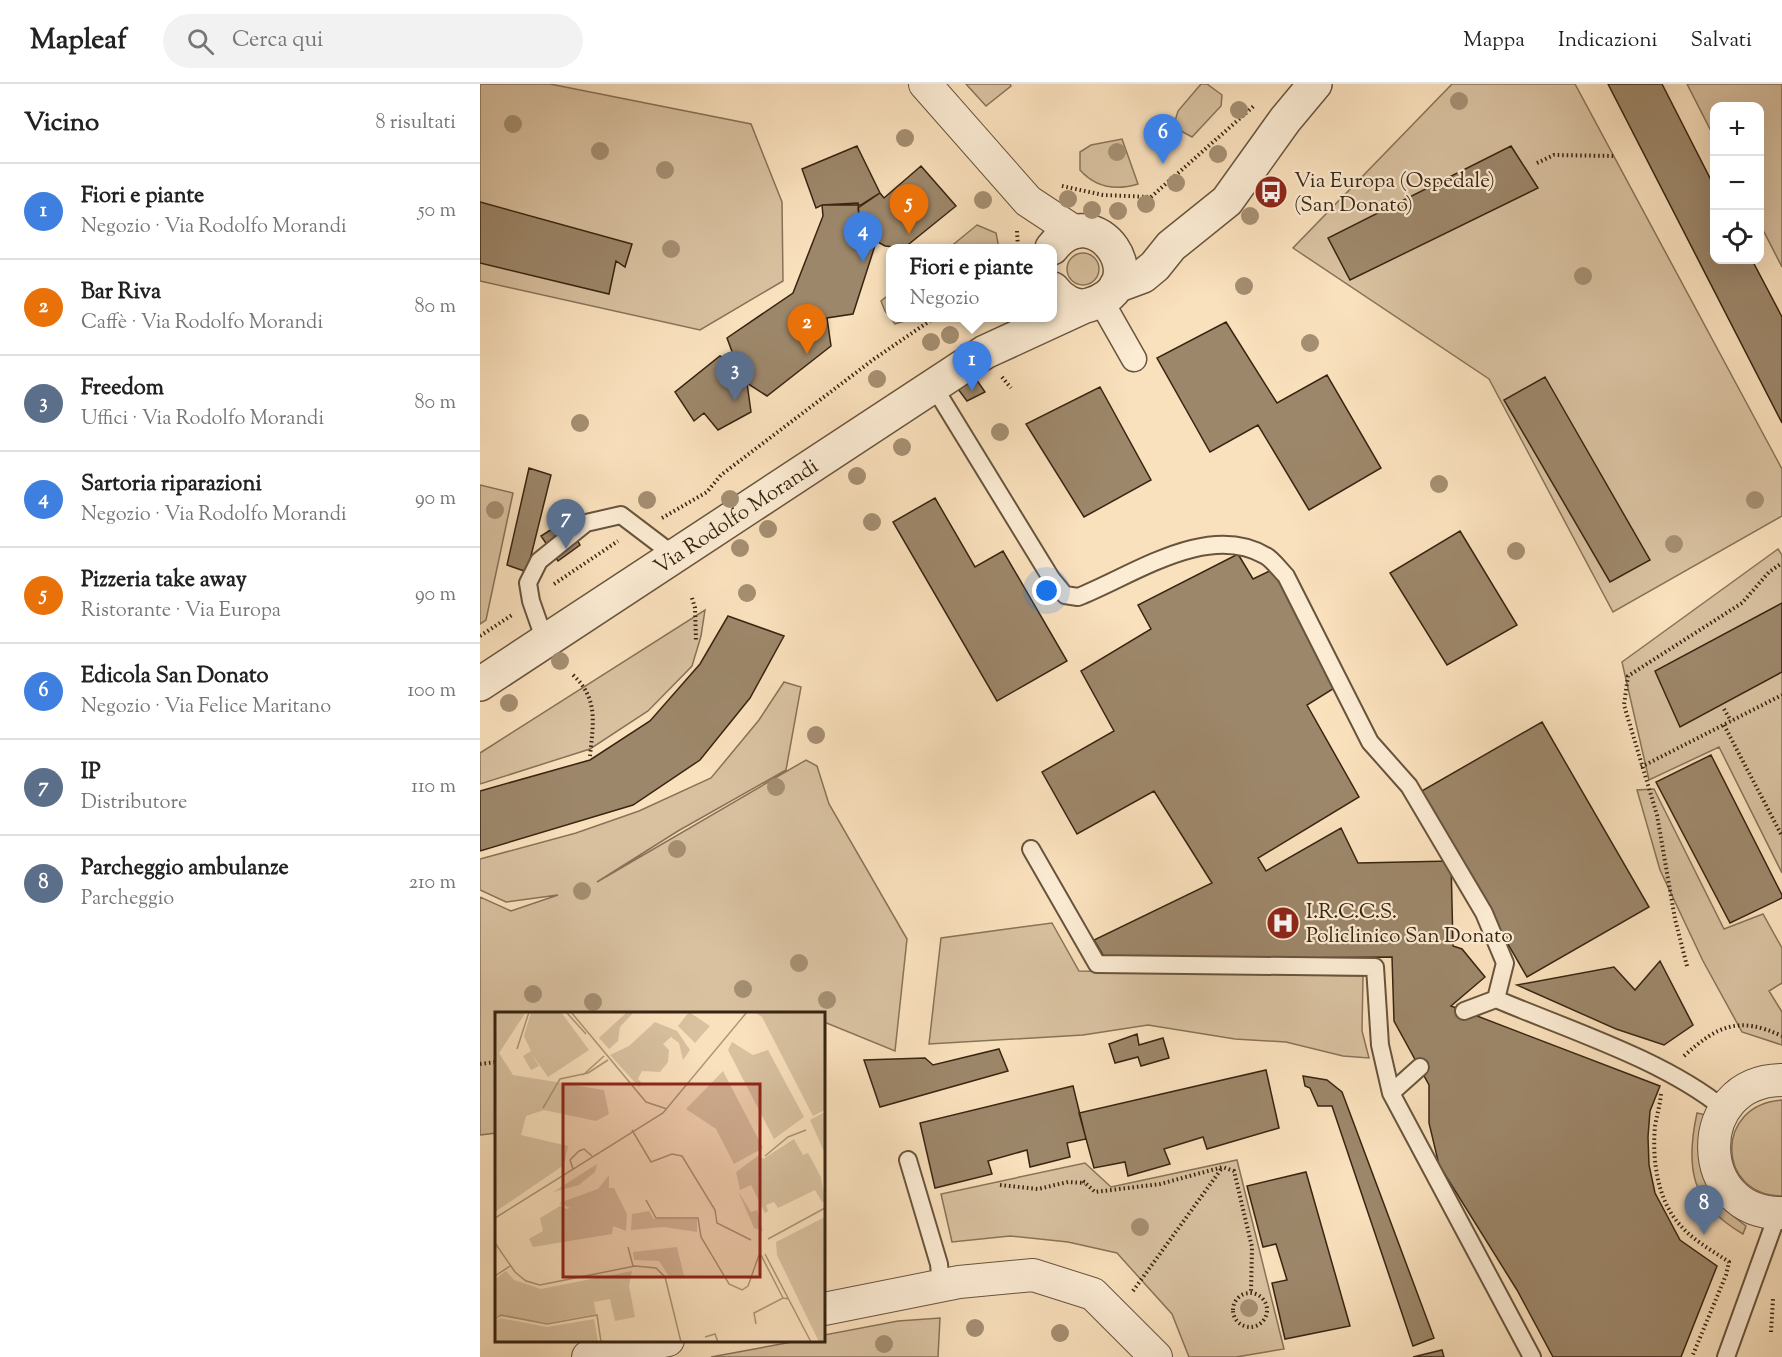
<!DOCTYPE html>
<html lang="it">
<head>
<meta charset="utf-8">
<style>
  :root { --surface:#fff; --page:#f2f2f2; --text:#222; --muted:#767676; --line:#e0e0e0; --accent:#7c3aed }
  body { margin:0; font-family:"Sorts Mill Goudy",serif; background:var(--page); color:var(--text) }
  .controls { position:absolute; right:18px; top:18px; display:grid; overflow:hidden; border-radius:12px; box-shadow:0 6px 24px #0002 }
  .controls button { width:54px; height:54px; display:grid; place-items:center; padding:0; border:0; border-bottom:2px solid var(--line); background:var(--surface); color:var(--text); font:30px sans-serif }
  .you { position:absolute; left:567px; top:507px; width:21px; height:21px; margin:-15px; border:4px solid #fff; border-radius:50%; background:#1a73e8; box-shadow:0 0 0 9px #1a73e833 }
  .badge { display:grid; place-items:center; width:39px; height:39px; border-radius:50%; background:var(--accent); color:#fff; font-size:20px; font-weight:700 }
  .pin { position:absolute; translate:-50% -50px; filter:drop-shadow(0 2px 3px #0008) }
  .pin::after { content:''; position:absolute; top:32px; width:21px; height:18px; background:inherit; clip-path:polygon(0 0,100% 0,50% 100%) }
  .popup { position:absolute; left:406px; top:160px; width:171px; height:78px; box-sizing:border-box; display:grid; place-content:center; border-radius:12px; background:var(--surface); filter:drop-shadow(0 2px 4px #0005); font-size:20px; white-space:nowrap; color:var(--muted) }
  .popup b { font-size:22px; color:var(--text) }
  .popup::after { content:''; position:absolute; left:50%; top:100%; margin-left:-12px; border:12px solid transparent; border-top-color:var(--surface) }
  .list { margin:0; padding:0; list-style:none }
  h2 { display:flex; justify-content:space-between; align-items:center; height:78px; margin:0; padding:0 24px; font-size:26px }
  h2 small { font-size:20px; font-weight:400; color:var(--muted) }
  .list li { display:grid; grid-template-columns:39px 1fr auto; gap:18px; align-items:center; box-sizing:border-box; height:96px; padding:0 24px; border-top:2px solid var(--line) }
  .list b { display:block; font-size:22px; white-space:nowrap }
  .list p { margin:0; font-size:20px; white-space:nowrap; color:var(--muted) }
  .list em { font-size:20px; font-style:normal; color:var(--muted) }
  .icon { flex:none; width:33px; height:33px; fill:none; stroke:currentColor; stroke-width:2; stroke-linecap:round; stroke-linejoin:round }
  .map { position:relative; flex:none; width:1302px; height:1273px; overflow:hidden }
  header { display:flex; align-items:center; gap:36px; box-sizing:border-box; height:84px; padding:0 30px; background:var(--surface); border-bottom:2px solid var(--line) }
  header strong { font-size:28px }
  nav { display:flex; gap:33px; margin-inline-start:auto; font-size:21px }
  .search { width:420px; height:54px; background:var(--page); display:flex; align-items:center; gap:15px; box-sizing:border-box; padding:0 21px; border-radius:33px; color:var(--muted); font-size:22px }
  main { display:flex }
  aside { flex:1; background:var(--surface) }
  .map>svg:first-child { display:block }
  .green { fill:#d9c1a0; stroke:#887358; stroke-width:1.5 }
  .building { fill:#9d876a; stroke:#382511; stroke-width:1.5 }
  .lines { fill:none; stroke-linecap:round; stroke-linejoin:round }
  .service-casing { stroke:#68543c; stroke-width:20 }
  .pedestrian-casing { stroke:#68543c; stroke-width:27 }
  .minor-casing { stroke:#68543c; stroke-width:34 }
  .tertiary-casing { stroke:#68543c; stroke-width:36 }
  .path { stroke:#382511; stroke-width:4; stroke-dasharray:1.5 3; stroke-linecap:butt }
  .service { stroke:#fcecd4; stroke-width:16 }
  .pedestrian { stroke:#fcecd4; stroke-width:24 }
  .minor { stroke:#fcecd4; stroke-width:32 }
  .tertiary { stroke:#fcecd4; stroke-width:33 }
  .tree { fill:#a58f72 }
  .labels { text-anchor:middle; stroke-width:4.5; stroke-linejoin:round; paint-order:stroke }
  .poi-label { font-size:21px; fill:#382511; stroke:#fcecd4; text-anchor:start }
  .street-label { font-size:21px; fill:#382511; stroke:#fcecd4 }
  .inset-road { fill:none; stroke:#ac9678; stroke-width:1.5 }
  .view { fill:#8f2418; fill-opacity:0.15; stroke:#8f2418; stroke-width:3 }
  .inset-edge { fill:none; stroke:#382511; stroke-width:3 }
</style>
</head>
<body>
<header>
<strong>Mapleaf</strong>
<div class="search"><svg class="icon" aria-label="search" viewBox="0 0 24 24"><circle cx="10" cy="10" r="6"/><path d="M15 15l6 6"/></svg>Cerca qui</div>
<nav><a>Mappa</a><a>Indicazioni</a><a>Salvati</a></nav>
</header>
<main>
<aside>
<h2>Vicino<small>8 risultati</small></h2>
<ul class="list">
<li><span class="badge" style="background:#3f7fe0">1</span><div><b>Fiori e piante</b><p>Negozio · Via Rodolfo Morandi</p></div><em>50 m</em></li>
<li><span class="badge" style="background:#e8710a">2</span><div><b>Bar Riva</b><p>Caffè · Via Rodolfo Morandi</p></div><em>80 m</em></li>
<li><span class="badge" style="background:#5c6f8a">3</span><div><b>Freedom</b><p>Uffici · Via Rodolfo Morandi</p></div><em>80 m</em></li>
<li><span class="badge" style="background:#3f7fe0">4</span><div><b>Sartoria riparazioni</b><p>Negozio · Via Rodolfo Morandi</p></div><em>90 m</em></li>
<li><span class="badge" style="background:#e8710a">5</span><div><b>Pizzeria take away</b><p>Ristorante · Via Europa</p></div><em>90 m</em></li>
<li><span class="badge" style="background:#3f7fe0">6</span><div><b>Edicola San Donato</b><p>Negozio · Via Felice Maritano</p></div><em>100 m</em></li>
<li><span class="badge" style="background:#5c6f8a">7</span><div><b>IP</b><p>Distributore</p></div><em>110 m</em></li>
<li><span class="badge" style="background:#5c6f8a">8</span><div><b>Parcheggio ambulanze</b><p>Parcheggio</p></div><em>210 m</em></li>
</ul>
</aside>
<div class="map">
<svg width="1302" height="1273" viewBox="0 0 1302 1273">
  <rect width="100%" height="100%" fill="#fae1bd"/>
  <filter id="stains"><feTurbulence type="fractalNoise" baseFrequency=".00333" numOctaves="4"/><feColorMatrix values="0 0 0 0 .2 0 0 0 0 .09 0 0 0 0 .02 0 0 0 .5 -.17"/></filter>
  <radialGradient id="worn" r=".72"><stop offset=".6" stop-color="#630" stop-opacity="0"/><stop offset="1" stop-color="#630" stop-opacity=".3"/></radialGradient>
  <!-- green -->
  <path class="green" d="M0 0H70L271 40 302 118 303 197 220 246 0 197Z
    M486 0H530L531 2 506 22Z
    M721 0H727L742 11 741 22 712 53 699 46 695 37 698 27Z
    M972 0H1095L1302 385V432L1133 528 1009 295 813 164Z
    M1207 0H1302V183L1280 140V22H1234V53Z
    M642 55 658 100C635 107 616 104 600 86V68L611 61Z
    M497 141 516 149 519 164H469Z
    M587 185a16 16 0 1 1 32 0a16 16 0 1 1-32 0Z
    M411 209V234H435L415 240 405 227 401 217Z
    M0 401 33 409 6 536 0 540Z
    M1298 465 1302 471V789L1239 663 1169 696 1142 578Z
    M225 526 221 552 212 582 168 627 110 665 0 700V669Z
    M304 598 321 603 306 686 198 747 117 798 326 676 337 682 349 720 427 855 415 967 344 938V930H16V1049L0 1051V813L31 827 78 811 26 818 0 806V775L96 749 159 727 231 694 279 636Z
    M1174 705 1244 845 1283 830 1302 864V899L1289 907 1302 928V961L1262 948 1223 877 1180 786 1157 706Z
    M572 839 599 887 883 892 882 947 889 974 863 972 806 958 755 955 668 941 603 951 449 960 461 854Z
    M1302 1016V1112C1236 1112 1234 1020 1302 1016Z
    M1217 1029 1226 1031C1214 1084 1222 1110 1266 1142L1263 1150C1211 1120 1205 1084 1217 1029Z
    M757 1076 804 1265 756 1273H709L692 1230 637 1169 588 1158 530 1152 472 1158 461 1110 605 1079 631 1103Z
    M460 1234 458 1273H231L317 1257 344 1256V1251L418 1237Z"/>
  <!-- building -->
  <path class="building" d="M1128 0H1182L1234 102V176H1272L1302 233V339Z
    M377 62 400 109 381 121H342L336 124 322 85Z
    M1031 62 1058 104 870 196 848 154Z
    M441 82 476 122 424 164 405 162 396 157 400 148 379 131 378 124 400 109 404 114Z
    M0 118 152 160 145 183 136 177 129 210 0 179Z
    M378 119 379 131 399 149 373 230 347 234 351 262 287 312 267 299 271 328 238 346 224 329 214 337 195 308 240 272 257 281 247 254 313 209 343 132 342 121Z
    M746 238 797 319 847 291 901 384 829 426 778 341 730 368 677 274Z
    M1065 293 1170 476 1130 498 1024 316Z
    M496 295 505 308 487 317 478 305Z
    M620 303 671 396 604 433 546 340Z
    M49 384 71 391 47 488 27 481Z
    M455 414 495 483 523 467 587 577 517 617 413 438Z
    M86 436 100 461 78 477 61 452Z
    M980 447 1037 541 967 581 910 489Z
    M758 470 773 495 794 485 856 603 827 621 879 713 778 774 786 787 861 744 878 779 971 777 973 862 982 865 1005 893 971 922 1180 1002 1170 1027 1168 1053 1169 1081 1175 1109 1200 1156 1237 1182 1201 1273H1073L1037 1206 959 1081 949 1039V1001L914 937 912 873 626 876 614 856 732 799 674 707 597 750 562 688 634 647 601 587 671 545 658 521Z
    M1302 519V588L1200 643 1175 587Z
    M248 532 304 552 270 614 220 676 153 721 0 767V707L110 676 170 637 220 580Z
    M1062 638 1169 823 1047 893 940 708Z
    M1231 671 1302 811V814L1250 839 1176 698Z
    M1180 877 1213 941 1184 961 1136 945 1037 901 1134 883 1155 906Z
    M657 950 659 961 683 954 689 974 661 982 658 973 635 979 629 960Z
    M519 965 528 987 400 1023 384 976 445 974 453 981Z
    M786 986 799 1044 727 1065 723 1053 684 1065 690 1080 648 1092 645 1078 614 1084 599 1029Z
    M823 992 847 996 862 1008 954 1254 933 1262 852 1022H838L830 1004 825 1002Z
    M593 1002 606 1055 587 1059 590 1073 550 1083 547 1066 508 1077 512 1090 455 1104 440 1039Z
    M826 1088 870 1242 805 1255 792 1199 807 1196 796 1160 783 1163 767 1102Z
    M962 1266 964 1273H933Z"/>
  <g class="lines">
    <!-- service casing -->
    <g class="service-casing">
      <path id="service" d="M454 303 571 494 585 511 598 513C652 492 728 437 786 472 793 476 800 486 806 492L890 658 929 702 1004 829 1025 879 1016 915C1089 946 1184 976 1244 1025
        M65 557 51 517 48 499 59 477 106 439 141 431 195 472
        M551 765 617 880 895 883 900 961 911 1009 1052 1273
        M984 927 1016 915
        M911 1009 940 983
        M428 1076 459 1180 461 1202
        M1246 1273 1298 1129"/>
    </g>
    <!-- pedestrian casing -->
    <g class="pedestrian-casing">
      <path id="pedestrian" d="M621 217 654 275"/>
    </g>
    <!-- minor casing -->
    <g class="minor-casing">
      <path id="minor" d="M445 0 548 117 595 148
        M1302 996C1210 997 1213 1131 1302 1129
        M344 1225 479 1198 553 1191 613 1210 676 1273
        M108 1273 188 1256"/>
    </g>
    <!-- tertiary casing -->
    <g class="tertiary-casing">
      <g id="tertiary">
        <path d="M572 164C614 109 680 201 609 221 595 225 581 216 573 205"/>
        <path d="M636 202 663 192 675 182 691 162 747 117 805 36 835 0"/>
        <path id="s1" d="M0 600 505 268 605 222"/>
      </g>
    </g>
    <!-- path -->
    <path class="path" d="M1057 79 1074 71 1135 72
      M582 102 623 111 671 113 775 21
      M537 147 538 164
      M484 234 488 242
      M522 293 531 304
      M182 434 227 408 241 391 394 275 454 234
      M74 500 138 457
      M212 514 215 524 216 557
      M0 552 32 531
      M93 591C119 615 113 640 110 672
      M1244 625 1251 637
      M1244 641 1302 752
      M1161 683 1302 611
      M1207 882 1195 835 1177 731 1144 621 1148 592 1262 519 1289 488 1302 479
      M1204 972C1238 941 1259 932 1302 952
      M0 980 16 978
      M1181 1010C1180 1021 1177 1031 1175 1042 1172 1075 1177 1117 1201 1142 1214 1157 1233 1167 1249 1178L1246 1191 1212 1273
      M603 1097 615 1108 680 1100 743 1083 754 1087 772 1163 771 1208
      M520 1101 558 1105 588 1098 605 1099
      M653 1207 742 1084
      M753 1226a17 17 0 1 1 34 0a17 17 0 1 1-34 0Z
      M1291 1248 1293 1215"/>
    <!-- service -->
    <use href="#service" class="service"/>
    <!-- pedestrian -->
    <use href="#pedestrian" class="pedestrian"/>
    <!-- minor -->
    <use href="#minor" class="minor"/>
    <!-- tertiary -->
    <use href="#tertiary" class="tertiary"/>
  </g>
  <!-- trees -->
  <g class="tree">
    <circle cx="979" cy="17" r="9"/>
    <circle cx="759" cy="26" r="9"/>
    <circle cx="33" cy="40" r="9"/>
    <circle cx="425" cy="54" r="9"/>
    <circle cx="120" cy="67" r="9"/>
    <circle cx="637" cy="68" r="9"/>
    <circle cx="738" cy="70" r="9"/>
    <circle cx="185" cy="86" r="9"/>
    <circle cx="696" cy="99" r="9"/>
    <circle cx="588" cy="115" r="9"/>
    <circle cx="503" cy="116" r="9"/>
    <circle cx="666" cy="120" r="9"/>
    <circle cx="612" cy="126" r="9"/>
    <circle cx="638" cy="127" r="9"/>
    <circle cx="770" cy="132" r="9"/>
    <circle cx="191" cy="165" r="9"/>
    <circle cx="1103" cy="192" r="9"/>
    <circle cx="764" cy="202" r="9"/>
    <circle cx="470" cy="251" r="9"/>
    <circle cx="451" cy="258" r="9"/>
    <circle cx="830" cy="259" r="9"/>
    <circle cx="397" cy="295" r="9"/>
    <circle cx="100" cy="339" r="9"/>
    <circle cx="520" cy="348" r="9"/>
    <circle cx="422" cy="363" r="9"/>
    <circle cx="377" cy="392" r="9"/>
    <circle cx="959" cy="400" r="9"/>
    <circle cx="250" cy="415" r="9"/>
    <circle cx="167" cy="416" r="9"/>
    <circle cx="1275" cy="416" r="9"/>
    <circle cx="15" cy="426" r="9"/>
    <circle cx="392" cy="438" r="9"/>
    <circle cx="288" cy="445" r="9"/>
    <circle cx="1194" cy="460" r="9"/>
    <circle cx="260" cy="464" r="9"/>
    <circle cx="1036" cy="467" r="9"/>
    <circle cx="267" cy="509" r="9"/>
    <circle cx="80" cy="577" r="9"/>
    <circle cx="29" cy="619" r="9"/>
    <circle cx="336" cy="651" r="9"/>
    <circle cx="296" cy="703" r="9"/>
    <circle cx="197" cy="765" r="9"/>
    <circle cx="102" cy="807" r="9"/>
    <circle cx="319" cy="879" r="9"/>
    <circle cx="263" cy="905" r="9"/>
    <circle cx="53" cy="910" r="9"/>
    <circle cx="347" cy="916" r="9"/>
    <circle cx="113" cy="918" r="9"/>
    <circle cx="660" cy="1143" r="9"/>
    <circle cx="769" cy="1224" r="9"/>
    <circle cx="495" cy="1244" r="9"/>
    <circle cx="580" cy="1249" r="9"/>
    <circle cx="404" cy="1260" r="9"/>
  </g>
  <!-- icons -->
  <defs>
    <g id="bus-disc" transform="scale(1.725)"><circle r="9.5" fill="#8f2418" stroke="#fcecd4"/><path d="M-5-6H5V4H4V6H2V4H-2V6H-4V4H-5ZM-3.5-4V0h7V-4ZM-3.5 1.2v1.5H-2V1.2ZM2 1.2v1.5H3.5V1.2Z" fill="#fff"/></g>
    <g id="hospital-disc" transform="scale(1.725)"><circle r="9.5" fill="#8f2418" stroke="#fcecd4"/><path d="M-5-5h3v3.5h4V-5h3V5h-3V1.5h-4V5h-3Z" fill="#fff"/></g>
  </defs>
  <g fill-rule="evenodd">
    <use href="#bus-disc" x="791" y="108"/>
    <use href="#hospital-disc" x="803" y="839"/>
  </g>
  <g class="labels">
    <!-- poi labels -->
    <g class="poi-label">
      <text x="814" y="103">Via Europa (Ospedale)<tspan x="814" dy="24">(San Donato)</tspan></text>
      <text x="826" y="834">I.R.C.C.S.<tspan x="826" dy="24">Policlinico San Donato</tspan></text>
    </g>
    <!-- street labels -->
    <g class="street-label">
      <text dy="7" stroke="none"><textPath href="#s1" startOffset="306">Via Rodolfo Morandi</textPath></text>
    </g>
  </g>
  <!-- overview -->
  <g transform="translate(15 928)">
    <rect width="330" height="330" fill="#fae1bd"/>
    <path d="M0 0H31L4 41 18 63 109 78 114 102 101 109 49 98 31 104 26 123 73 134 69 153 0 200ZM36 0H66L94 38 53 65 36 41 44 54 36 58 28 44 36 39 29 24ZM132 0H139L125 15 123 29 114 37 104 26ZM194 0 215 14 200 31 183 14ZM259 0H330V98L318 104 267 5ZM160 10 182 19 195 38 188 48 184 31 176 25 168 32 174 38 173 50 165 60 147 59 143 67 148 72 144 75 115 43 134 34ZM237 30 258 43 273 38 309 105 279 127 233 38ZM228 59 268 136 239 152 221 117 191 97ZM330 100V142L315 108ZM299 127 308 143 313 141 326 165 330 189 327 190 320 178 283 196 279 190 271 193 273 199 270 201 256 173 245 178 241 160 264 143 268 147ZM102 152 100 160 84 173 58 180ZM114 163V176H119L132 202 131 219 118 214 117 222 38 235 34 227 48 219 45 206 65 194 72 197 75 196 64 191 103 177ZM243 179 256 200 262 198 268 219 259 216ZM154 199 159 207H202V220L169 215 136 218 137 202ZM330 205V330H324L282 243 281 230ZM182 235 189 264 175 266 164 249 139 248 138 240ZM11 259 19 268 46 277 137 259 134 274 140 305 120 309 115 287 99 290 101 302 52 311 0 304V267ZM5 306 52 315 99 307 103 330H0V309Z" fill="#d9c1a0"/>
    <path class="inset-road" d="M76 0 151 90 172 97M72 1 91 22M22 37 34 0M88 63 109 44M48 96 65 67 93 61 113 48M137 118 156 150 177 142 187 144 220 198 222 211 256 228M270 144 293 125 311 118M78 157 75 148 84 139 89 137 97 144M151 188 161 206H203L206 225 234 272 247 278 253 274 264 243M0 206 168 101 252 0M273 227 330 196M0 231 20 260 31 269 45 273 140 254 161 256 170 265 186 330M133 235 138 254M270 242 316 330M266 243 288 286M0 264 15 254M0 307 6 303 52 312 102 303 106 330M261 312 259 301 288 286 294 287M210 325 220 322 223 330"/>
    <path class="view" d="M68 72H265V265H68Z"/>
    <rect width="330" height="330" class="inset-edge"/>
  </g>
  <rect width="100%" height="100%" filter="url(#stains)"/>
  <rect width="100%" height="100%" fill="url(#worn)"/>
</svg>
<div class="controls">
<button>+</button>
<button>−</button>
<button><svg class="icon" aria-label="locate" viewBox="0 0 24 24"><circle cx="12" cy="12" r="6"/><path d="M12 2v4M12 18v4M2 12h4M18 12h4"/></svg></button>
</div>
<div class="you"></div>
<div class="pin badge" style="left:492px;top:307px;background:#3f7fe0">1</div>
<div class="popup"><b>Fiori e piante</b>Negozio</div>
<div class="pin badge" style="left:327px;top:270px;background:#e8710a">2</div>
<div class="pin badge" style="left:255px;top:317px;background:#5c6f8a">3</div>
<div class="pin badge" style="left:383px;top:178px;background:#3f7fe0">4</div>
<div class="pin badge" style="left:429px;top:150px;background:#e8710a">5</div>
<div class="pin badge" style="left:683px;top:80px;background:#3f7fe0">6</div>
<div class="pin badge" style="left:86px;top:465px;background:#5c6f8a">7</div>
<div class="pin badge" style="left:1224px;top:1151px;background:#5c6f8a">8</div>
</div>
</main>
</body>
</html>
